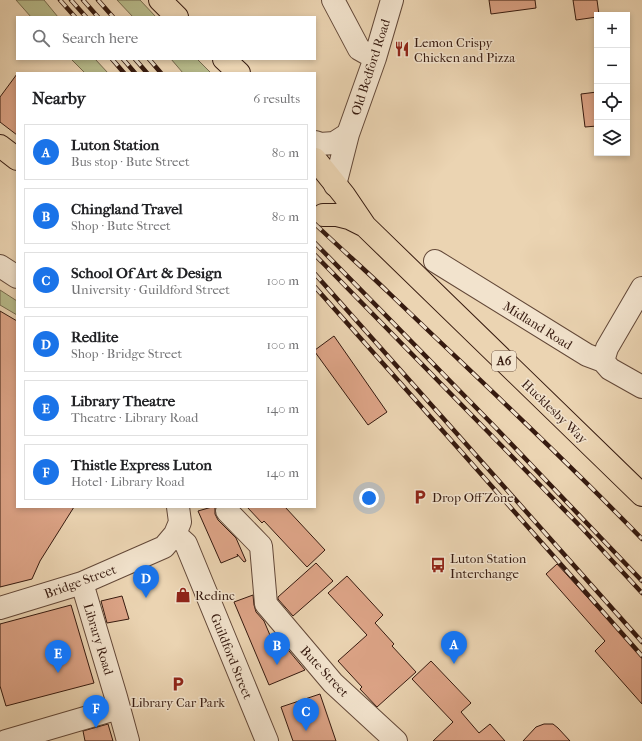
<!DOCTYPE html>
<html lang="en">
<head>
<meta charset="utf-8">
<style>
  :root { --surface:#fff; --page:#f2f2f2; --text:#202124; --muted:#757577; --line:#e0e0e0; --accent:#1a73e8 }
  body { margin:0; font-family:"IM FELL French Canon",serif; background:var(--page); color:var(--text) }
  .controls { position:absolute; right:12px; top:12px; display:grid; overflow:hidden; border-radius:0px; box-shadow:0 2px 6px #0003 }
  .controls button { width:36px; height:36px; display:grid; place-items:center; padding:0; border:0; border-bottom:1px solid var(--line); background:var(--surface); color:var(--text); font:20px sans-serif }
  .you { position:absolute; left:369px; top:498px; width:14px; height:14px; margin:-10px; border:3px solid #fff; border-radius:50%; background:#1a73e8; box-shadow:0 0 0 6px #1a73e833 }
  .badge { display:grid; place-items:center; width:26px; height:26px; border-radius:50%; background:var(--accent); color:#fff; font-size:13px; font-weight:700 }
  .pin { position:absolute; translate:-50% -33px; filter:drop-shadow(0 1px 2px #0008) }
  .pin::after { content:''; position:absolute; top:21px; width:14px; height:12px; background:inherit; clip-path:polygon(0 0,100% 0,50% 100%) }
  .list { margin:0; padding:0; list-style:none }
  h2 { display:flex; justify-content:space-between; align-items:center; height:52px; margin:0; padding:0 16px; font-size:17px }
  h2 small { font-size:13px; font-weight:400; color:var(--muted) }
  .list li { display:grid; grid-template-columns:26px 1fr auto; gap:12px; align-items:center; box-sizing:border-box; height:56px; margin:0 8px 8px; padding:0 8px; border:1px solid var(--line); border-radius:0px }
  .list b { display:block; font-size:15px; white-space:nowrap }
  .list p { margin:0; font-size:13px; white-space:nowrap; color:var(--muted) }
  .list em { font-size:13px; font-style:normal; color:var(--muted) }
  .icon { flex:none; width:22px; height:22px; fill:none; stroke:currentColor; stroke-width:2; stroke-linecap:round; stroke-linejoin:round }
  .map { position:relative; flex:none; width:642px; height:741px; overflow:hidden }
  .search { position:absolute; background:var(--surface); box-shadow:0 2px 6px #0003; left:16px; top:16px; width:300px; height:44px; display:flex; align-items:center; gap:10px; box-sizing:border-box; padding:0 14px; border-radius:0px; color:var(--muted); font-size:15px }
  .panel { position:absolute; background:var(--surface); box-shadow:0 2px 6px #0003; left:16px; top:72px; width:300px; height:436px; border-radius:0px }
  .map>svg:first-child { display:block }
  .green { fill:#b8bc8c; stroke:#776b4e }
  .building { fill:#dda487; stroke:#361a0f }
  .lines { fill:none; stroke-linecap:round; stroke-linejoin:round }
  .minor-casing { stroke:#634838; stroke-width:24 }
  .highway-casing { stroke:#361a0f; stroke-width:24 }
  .minor { stroke:#f2e3cd; stroke-width:22 }
  .highway { stroke:#ebd4b2; stroke-width:22 }
  .rail-casing { stroke:#361a0f; stroke-width:4.5 }
  .rail { stroke:#f2e3cd; stroke-width:3; stroke-dasharray:9; stroke-linecap:butt }
  .labels { text-anchor:middle; stroke-width:3; stroke-linejoin:round; paint-order:stroke }
  .shield { fill:#f2e3cd; stroke:#6e5648; stroke-width:1 }
  .shield-label { font-size:12px; font-weight:bold; fill:#361a0f }
  .poi-label { font-size:13px; fill:#361a0f; stroke:#f2e3cd; text-anchor:start }
  .street-label { font-size:13px; fill:#361a0f; stroke:#f2e3cd }
</style>
</head>
<body>
<div class="map">
<svg width="642" height="741" viewBox="0 0 642 741">
  <rect width="100%" height="100%" fill="#ebd4b2"/>
  <filter id="stains"><feTurbulence type="fractalNoise" baseFrequency=".005" numOctaves="4"/><feColorMatrix values="0 0 0 0 .2 0 0 0 0 .09 0 0 0 0 .02 0 0 0 .5 -.17"/></filter>
  <radialGradient id="worn" r=".72"><stop offset=".6" stop-color="#630" stop-opacity="0"/><stop offset="1" stop-color="#630" stop-opacity=".3"/></radialGradient>
  <!-- green -->
  <path class="green" d="M16 0H44L58 17H31Z
    M117 0H140L156 17H133Z
    M71 59H95L108 73H85Z
    M171 59H197L211 73H183Z
    M0 290 17 301V315L0 305Z"/>
  <!-- building -->
  <path class="building" d="M489 0H535L536 8 491 14Z
    M573 0H597L599 15H597V17L576 20Z
    M17 74V135L0 122V97Z
    M597 92V126L585 127 581 94Z
    M0 311 17 321V507H74L40 561 32 579 0 587Z
    M334 336 387 412 368 425 315 352V350Z
    M212 507H215V514L218 520 236 538 246 561 244 562 237 554 238 556 221 563 198 511Z
    M247 507H285L325 550 307 567 264 521 262 523Z
    M316 563 333 581 293 616 278 599V597Z
    M557 564 642 657V704L595 651 605 641 546 574Z
    M347 576 383 615 375 623 394 644 392 646 416 672 377 707 360 689 362 687 338 661 367 635 328 593Z
    M253 595 254 605 256 612 264 621 275 647 284 645 305 670 269 685 234 602Z
    M122 596 129 619 107 623 101 601Z
    M71 605 94 683 6 706 0 686V624Z
    M431 661 471 703 461 712 479 733 490 724 505 741H433L453 722 412 679Z
    M320 694 336 741H293L281 707Z
    M108 724 113 741H85L83 731Z
    M544 724H553L558 728 570 741H523L536 727Z"/>
  <g class="lines">
    <!-- minor casing -->
    <g class="minor-casing">
      <path id="minor" d="M333 0 359 49 375 58
        M315 142 320 144 334 143 348 134
        M335 185 348 134 375 58 392 0
        M435 261 587 355 603 361 610 369 642 387
        M0 266 17 277
        M603 361 607 348 642 288
        M227 511 261 546 266 604 333 683 396 741
        M175 534 186 544 267 741
        M82 583 116 697 128 741
        M0 608 82 583 164 547 175 534 180 522 178 507
        M6 741 119 708"/>
    </g>
    <!-- highway casing -->
    <g class="highway-casing">
      <path id="highway" d="M160 0 177 17
        M224 59 239 73
        M0 146 17 159
        M315 159 344 195 365 226 642 495
        M323 215H337L349 218 365 226"/>
    </g>
    <!-- minor -->
    <use href="#minor" class="minor"/>
    <!-- highway -->
    <use href="#highway" class="highway"/>
    <!-- rail casing -->
    <g class="rail-casing">
      <path id="rail" d="M60 0 75 17
        M71 0 86 17
        M83 0 98 17
        M98 0 113 17
        M112 59 124 73
        M123 59 135 73
        M135 59 147 73
        M149 59 161 73
        M315 224C339 247 364 269 388 292 473 374 560 454 642 539
        M315 243 496 428 642 581
        M315 255 581 527 642 593
        M315 274 642 642
        M315 287 419 404 642 656"/>
    </g>
    <!-- rail -->
    <use href="#rail" class="rail"/>
  </g>
  <!-- icons -->
  <defs>
    <g id="restaurant-bare" transform="scale(1.2)"><path d="M-5-6h1v4h1v-4h1v4h1v-4h1v5L-1.5 .5V6h-2V.5L-5-1ZM5-6V6H3V1.5H1.5Q1.5-4 5-6Z" fill="#8f2418" stroke="#f2e3cd" stroke-width="2.5" paint-order="stroke"/></g>
    <g id="parking-bare" transform="scale(1.2)"><path d="M-3.5-5.5H1a3.5 3.5 0 0 1 0 7H-1V5.5H-3.5ZM-1-3.4V-.6H.8a1.4 1.4 0 0 0 0-2.8Z" fill="#8f2418" stroke="#f2e3cd" stroke-width="2.5" paint-order="stroke"/></g>
    <g id="bus-bare" transform="scale(1.2)"><path d="M-5-6H5V4H4V6H2V4H-2V6H-4V4H-5ZM-3.5-4V0h7V-4ZM-3.5 1.2v1.5H-2V1.2ZM2 1.2v1.5H3.5V1.2Z" fill="#8f2418" stroke="#f2e3cd" stroke-width="2.5" paint-order="stroke"/></g>
    <g id="shop-bare" transform="scale(1.2)"><path d="M-5-2.5h2.3a2.7 3.5 0 0 1 5.4 0H5L5.5 6h-11ZM-1.5-2.5h3a1.5 2.3 0 0 0-3 0Z" fill="#8f2418" stroke="#f2e3cd" stroke-width="2.5" paint-order="stroke"/></g>
  </defs>
  <g fill-rule="evenodd">
    <use href="#restaurant-bare" x="402" y="49"/>
    <use href="#parking-bare" x="420" y="497"/>
    <use href="#bus-bare" x="438" y="565"/>
    <use href="#shop-bare" x="183" y="595"/>
    <use href="#parking-bare" x="178" y="684"/>
  </g>
  <g class="labels">
    <!-- shield labels -->
    <rect class="shield" x="492" y="351" width="24" height="20" rx="3"/>
    <g class="shield-label">
      <text x="504" y="365">A6</text>
    </g>
    <!-- poi labels -->
    <g class="poi-label">
      <text x="414" y="47">Lemon Crispy<tspan x="414" dy="15">Chicken and Pizza</tspan></text>
      <text x="432" y="502">Drop Off Zone</text>
      <text x="450" y="563">Luton Station<tspan x="450" dy="15">Interchange</tspan></text>
      <text x="195" y="600">Redinc</text>
      <text x="178" y="707" text-anchor="middle">Library Car Park</text>
    </g>
    <!-- street labels -->
    <g class="street-label">
      <text transform="translate(370 67) rotate(-72)" y="5">Old Bedford Road</text>
      <text transform="translate(538 325) rotate(32)" y="5">Midland Road</text>
      <text transform="translate(555 411) rotate(44)" y="5">Hucklesby Way</text>
      <text transform="translate(80 581) rotate(-20)" y="5">Bridge Street</text>
      <text transform="translate(99 639) rotate(73)" y="5">Library Road</text>
      <text transform="translate(232 656) rotate(68)" y="5">Guildford Street</text>
      <text transform="translate(325 671) rotate(47)" y="5">Bute Street</text>
    </g>
  </g>
  <rect width="100%" height="100%" filter="url(#stains)"/>
  <rect width="100%" height="100%" fill="url(#worn)"/>
</svg>
<div class="controls">
<button>+</button>
<button>−</button>
<button><svg class="icon" aria-label="locate" viewBox="0 0 24 24"><circle cx="12" cy="12" r="6"/><path d="M12 2v4M12 18v4M2 12h4M18 12h4"/></svg></button>
<button><svg class="icon" aria-label="layers" viewBox="0 0 24 24"><path d="M12 4l9 5-9 5-9-5zM3 14l9 5 9-5"/></svg></button>
</div>
<div class="you"></div>
<div class="pin badge" style="left:454px;top:664px">A</div>
<div class="pin badge" style="left:277px;top:665px">B</div>
<div class="pin badge" style="left:306px;top:731px">C</div>
<div class="pin badge" style="left:146px;top:598px">D</div>
<div class="pin badge" style="left:58px;top:673px">E</div>
<div class="pin badge" style="left:96px;top:728px">F</div>
<div class="search"><svg class="icon" aria-label="search" viewBox="0 0 24 24"><circle cx="10" cy="10" r="6"/><path d="M15 15l6 6"/></svg>Search here</div>
<section class="panel">
<h2>Nearby<small>6 results</small></h2>
<ul class="list">
<li><span class="badge">A</span><div><b>Luton Station</b><p>Bus stop · Bute Street</p></div><em>80 m</em></li>
<li><span class="badge">B</span><div><b>Chingland Travel</b><p>Shop · Bute Street</p></div><em>80 m</em></li>
<li><span class="badge">C</span><div><b>School Of Art &amp; Design</b><p>University · Guildford Street</p></div><em>100 m</em></li>
<li><span class="badge">D</span><div><b>Redlite</b><p>Shop · Bridge Street</p></div><em>100 m</em></li>
<li><span class="badge">E</span><div><b>Library Theatre</b><p>Theatre · Library Road</p></div><em>140 m</em></li>
<li><span class="badge">F</span><div><b>Thistle Express Luton</b><p>Hotel · Library Road</p></div><em>140 m</em></li>
</ul>
</section>
</div>
</body>
</html>
